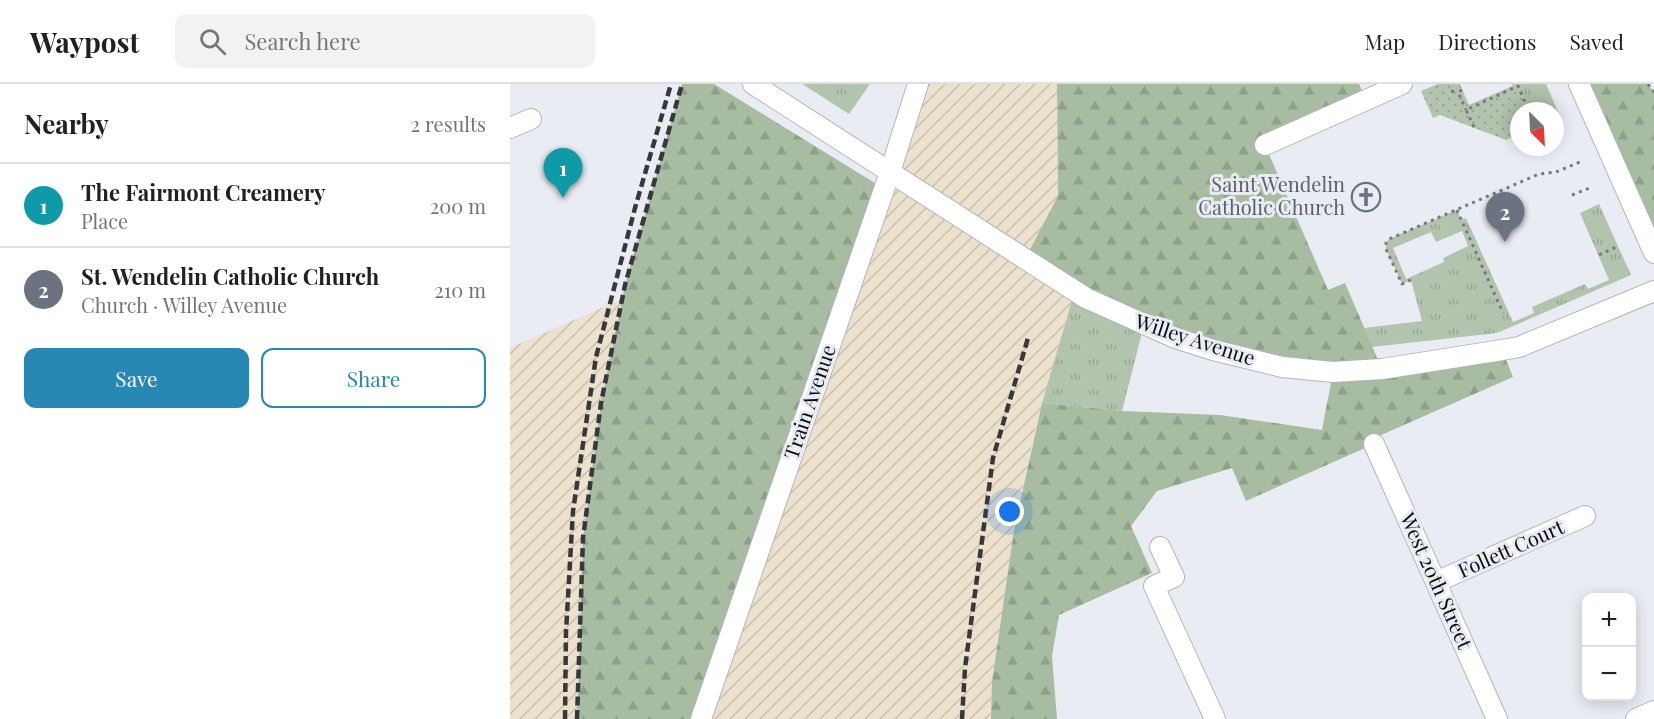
<!DOCTYPE html>
<html lang="en">
<head>
<meta charset="utf-8">
<style>
  :root { --surface:#fff; --page:#f2f2f2; --text:#202124; --muted:#757577; --line:#e0e0e0; --accent:#2788b3 }
  body { margin:0; font-family:"Playfair Display",serif; background:var(--page); color:var(--text) }
  .controls { position:absolute; right:18px; bottom:18px; display:grid; overflow:hidden; border-radius:12px; box-shadow:0 3px 15px #0003 }
  .controls button { width:54px; height:54px; display:grid; place-items:center; padding:0; border:0; border-bottom:2px solid var(--line); background:var(--surface); color:var(--text); font:30px sans-serif }
  .compass { position:absolute; left:1000px; top:18px; width:54px; height:54px; border-radius:50%; background:var(--surface); box-shadow:0 3px 15px #0003; rotate:156deg }
  .you { position:absolute; left:500px; top:428px; width:21px; height:21px; margin:-15px; border:4px solid #fff; border-radius:50%; background:#1a73e8; box-shadow:0 0 0 9px #1a73e833 }
  .badge { display:grid; place-items:center; width:39px; height:39px; border-radius:50%; background:var(--accent); color:#fff; font-size:20px; font-weight:700 }
  .pin { position:absolute; translate:-50% -50px; filter:drop-shadow(0 2px 3px #0008) }
  .pin::after { content:''; position:absolute; top:32px; width:21px; height:18px; background:inherit; clip-path:polygon(0 0,100% 0,50% 100%) }
  .list { margin:0; padding:0; list-style:none }
  h2 { display:flex; justify-content:space-between; align-items:center; height:78px; margin:0; padding:0 24px; font-size:26px }
  h2 small { font-size:20px; font-weight:400; color:var(--muted) }
  .list li { display:grid; grid-template-columns:39px 1fr auto; gap:18px; align-items:center; box-sizing:border-box; height:84px; padding:0 24px; border-top:2px solid var(--line) }
  .list b { display:block; font-size:22px; white-space:nowrap }
  .list p { margin:0; font-size:20px; white-space:nowrap; color:var(--muted) }
  .list em { font-size:20px; font-style:normal; color:var(--muted) }
  .actions { display:flex; gap:12px; padding:18px 24px }
  .actions a { flex:1; padding:14px 0; border:2px solid var(--accent); border-radius:12px; text-align:center; font-size:21px; color:var(--accent) }
  .actions .main { background:var(--accent); color:#fff }
  .icon { flex:none; width:33px; height:33px; fill:none; stroke:currentColor; stroke-width:2; stroke-linecap:round; stroke-linejoin:round }
  .map { position:relative; flex:none; width:1144px; height:635px; overflow:hidden }
  header { display:flex; align-items:center; gap:36px; box-sizing:border-box; height:84px; padding:0 30px; background:var(--surface); border-bottom:2px solid var(--line) }
  header strong { font-size:28px }
  nav { display:flex; gap:33px; margin-inline-start:auto; font-size:21px }
  .search { width:420px; height:54px; background:var(--page); display:flex; align-items:center; gap:15px; box-sizing:border-box; padding:0 21px; border-radius:12px; color:var(--muted); font-size:22px }
  main { display:flex }
  aside { flex:1; background:var(--surface) }
  .map>svg:first-child { display:block }
  .industrial { fill:url(#industrial-furrows) }
  .grass { fill:url(#grass-tufts); fill-rule:evenodd }
  .forest { fill:url(#forest-firs) }
  .garden { fill:url(#garden-dots) }
  .lines { fill:none; stroke-linecap:round; stroke-linejoin:round }
  .minor-casing { stroke:#b2b5bb; stroke-width:22 }
  .path { stroke:#77797d; stroke-width:3; stroke-dasharray:3 4.5; stroke-linecap:butt }
  .minor { stroke:#fff; stroke-width:20 }
  .rail { stroke:#37383b; stroke-width:4.5; stroke-dasharray:9 4.5; stroke-linecap:butt }
  .labels { text-anchor:middle; stroke-width:6; stroke-linejoin:round; paint-order:stroke }
  .worship-label { font-size:20px; fill:#5b616d; stroke:#e9ecf3; text-anchor:end }
  .street-label { font-size:20px; fill:#0b0c0e; stroke:#e9ecf3 }
</style>
</head>
<body>
<header>
<strong>Waypost</strong>
<div class="search"><svg class="icon" aria-label="search" viewBox="0 0 24 24"><circle cx="10" cy="10" r="6"/><path d="M15 15l6 6"/></svg>Search here</div>
<nav><a>Map</a><a>Directions</a><a>Saved</a></nav>
</header>
<main>
<aside>
<h2>Nearby<small>2 results</small></h2>
<ul class="list">
<li><span class="badge" style="background:#0f9aa8">1</span><div><b>The Fairmont Creamery</b><p>Place</p></div><em>200 m</em></li>
<li><span class="badge" style="background:#6b7280">2</span><div><b>St. Wendelin Catholic Church</b><p>Church · Willey Avenue</p></div><em>210 m</em></li>
</ul>
<div class="actions"><a class="main">Save</a><a>Share</a></div>
</aside>
<div class="map">
<svg width="1144" height="635" viewBox="0 0 1144 635">
  <defs>
    <pattern id="industrial-furrows" width="10" height="10" patternUnits="userSpaceOnUse" patternTransform="scale(1.5)"><rect width="10" height="10" fill="#ece1cc"/><path d="M-1 1l2-2M0 10L10 0M9 11l2-2" fill="none" stroke="#c9c0ae"/></pattern>
    <pattern id="grass-tufts" width="24" height="20" patternUnits="userSpaceOnUse" patternTransform="scale(1.5)"><rect width="24" height="20" fill="#b3c4ae"/><path d="M3 7l-1-3M5 7V3M7 7l1-3M15 17l-1-3M17 17v-4M19 17l1-3" fill="none" stroke="#99a794"/></pattern>
    <pattern id="forest-firs" width="22" height="20" patternUnits="userSpaceOnUse" patternTransform="scale(1.5)"><rect width="22" height="20" fill="#a7bca1"/><path d="M5 1l3.5 6h-7zM16 11l3.5 6h-7z" fill="#8ea089"/></pattern>
    <pattern id="garden-dots" width="8" height="8" patternUnits="userSpaceOnUse" patternTransform="scale(1.5)"><rect width="8" height="8" fill="#b3c4ae"/><path d="M2 2h.1M6 6h.1" fill="none" stroke="#99a794" stroke-width="1.8" stroke-linecap="round"/></pattern>
  </defs>
  <rect width="100%" height="100%" fill="#e9ecf3"/>
  <!-- industrial -->
  <path class="industrial" d="M408 0H547L548 112 515 175 565 206 527 338 504 446 482 598 481 635H192Z
    M112 215 91 319 73 454 67 635H0V264Z"/>
  <!-- grass -->
  <path class="grass" d="M292 0H360L339 30Z
    M1002 0H1036L1050 32 1045 34V27H1019L1007 0 1003 2Z
    M1089 120 1121 191 987 249 862 263 854 244 912 237 901 196 892 200 876 165V159L879 155 947 126 951 136 956 134 1003 238 1024 229 1022 223 1075 200 1078 205 1099 196 1070 129ZM952 147 958 162 933 174 934 178 896 195 883 164 921 148 926 158Z
    M565 206 634 241 612 327 532 319Z"/>
  <!-- forest -->
  <path class="forest" d="M172 0H204L373 104 191 635H67L73 454 91 319 115 201Z
    M547 0H849L856 16 755 61 818 206 835 199 872 285 992 266 1003 293 862 355 864 360 736 417 722 384 647 407 621 442 642 489 549 531 542 572 547 635H481L482 598 504 446 532 319 612 327 710 331 812 346 823 288 703 266 515 175 548 112Z
    M1069 0H1138L1144 8V169Z"/>
  <!-- garden -->
  <path class="garden" d="M928 0H950L959 21 1007 0 1019 27H1009V50L996 56 930 31 923 34 911 7Z"/>
  <g class="lines">
    <!-- minor casing -->
    <g class="minor-casing">
      <path id="minor" d="M243 0 576 214 665 254 703 266 772 283 823 288 872 285 992 266 1009 263 1144 207
        M1069 0 1144 169
        M0 44 21 35
        M755 61 892 0
        M864 360 987 635
        M650 463 664 493 644 502 705 635
        M926 498 1075 432
        M191 635 380 88 408 0
        M1126 635 1144 627"/>
    </g>
    <!-- path -->
    <path class="path" d="M1138 0 1144 8
      M952 6 948 8 956 26
      M941 7 948 8
      M964 43 956 26 1008 2 1019 27
      M1062 111 1082 103
      M947 126 993 229
      M1089 171 1108 162
      M901 196 892 200 876 165V159L879 155 1029 90 1046 88 1070 78"/>
    <!-- minor -->
    <use href="#minor" class="minor"/>
    <!-- rail -->
    <path class="rail" d="M55 635 56 548 63 427 86 273 125 124 161 0
      M67 635 73 454 91 319 115 201 172 0
      M452 635 455 584 483 374 518 254"/>
  </g>
  <!-- icons -->
  <defs>
    <g id="church-ring" transform="scale(1.5)"><circle r="9.5" fill="#e9ecf3" stroke="#6b7280" stroke-width="1.5"/><path d="M-1.2-6h2.4v3.5h3.3v2.4h-3.3V6h-2.4V-.1h-3.3v-2.4h3.3Z" fill="#6b7280"/></g>
  </defs>
  <g fill-rule="evenodd">
    <use href="#church-ring" x="856" y="113"/>
  </g>
  <g class="labels">
    <!-- worship labels -->
    <g class="worship-label">
      <text x="835" y="108">Saint Wendelin<tspan x="835" dy="23">Catholic Church</tspan></text>
    </g>
    <!-- street labels -->
    <g class="street-label">
      <text transform="translate(685 256) rotate(18)" y="7">Willey Avenue</text>
      <text transform="translate(300 318) rotate(-71)" y="7">Train Avenue</text>
      <text transform="translate(1001 465) rotate(-24)" y="7">Follett Court</text>
      <text transform="translate(926 497) rotate(66)" y="7">West 20th Street</text>
    </g>
  </g>
</svg>
<div class="controls">
<button>+</button>
<button>−</button>
</div>
<svg class="compass" viewBox="-18 -18 36 36"><path d="M0-13l5 13h-10z" fill="#e53935"/><path d="M0 13l5-13h-10z" fill="#757577"/></svg>
<div class="you"></div>
<div class="pin badge" style="left:53px;top:114px;background:#0f9aa8">1</div>
<div class="pin badge" style="left:995px;top:158px;background:#6b7280">2</div>
</div>
</main>
</body>
</html>
